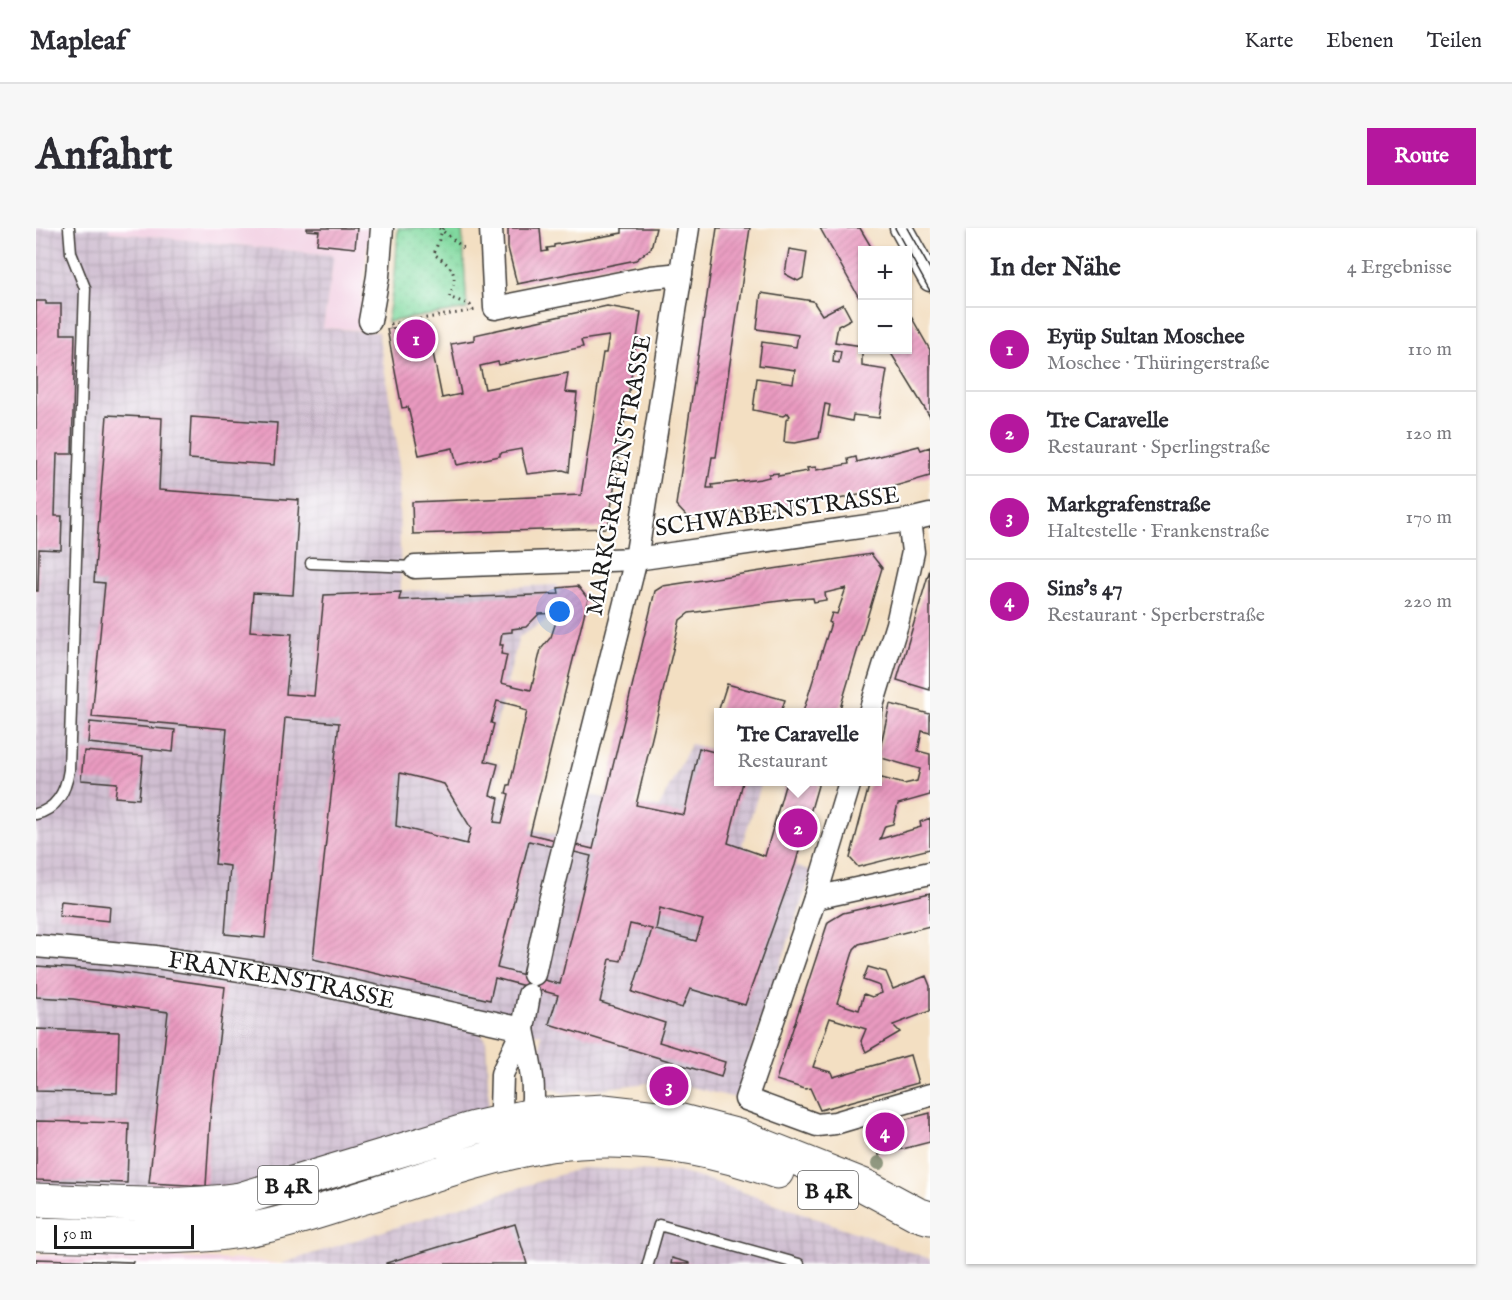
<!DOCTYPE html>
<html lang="de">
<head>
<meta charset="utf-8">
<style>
  :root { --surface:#fff; --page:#f7f7f7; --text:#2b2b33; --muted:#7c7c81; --line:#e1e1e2; --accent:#b5179e }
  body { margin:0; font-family:"IM FELL English",serif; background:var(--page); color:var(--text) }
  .controls { position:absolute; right:18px; top:18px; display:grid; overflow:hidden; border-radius:0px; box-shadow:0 2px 4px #0004 }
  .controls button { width:54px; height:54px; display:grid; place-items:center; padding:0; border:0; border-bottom:2px solid var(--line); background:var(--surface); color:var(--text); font:30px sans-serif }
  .scale { position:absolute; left:18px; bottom:15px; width:140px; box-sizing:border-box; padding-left:6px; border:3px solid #1c1c1c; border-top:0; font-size:16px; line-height:21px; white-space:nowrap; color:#1c1c1c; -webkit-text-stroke:4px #fff; paint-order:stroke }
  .you { position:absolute; left:524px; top:384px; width:21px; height:21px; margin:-15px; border:4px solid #fff; border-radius:50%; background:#1a73e8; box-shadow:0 0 0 9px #1a73e833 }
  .badge { display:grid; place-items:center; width:39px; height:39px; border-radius:50%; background:var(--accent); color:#fff; font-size:20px; font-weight:700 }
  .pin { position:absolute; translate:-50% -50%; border:3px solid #fff; box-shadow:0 2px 6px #0006 }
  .popup { position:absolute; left:678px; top:480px; width:168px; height:78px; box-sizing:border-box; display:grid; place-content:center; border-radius:0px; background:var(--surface); filter:drop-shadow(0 2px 4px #0005); font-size:20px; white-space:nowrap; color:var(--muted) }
  .popup b { font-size:22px; color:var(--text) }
  .popup::after { content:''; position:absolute; left:50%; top:100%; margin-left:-12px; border:12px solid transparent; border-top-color:var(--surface) }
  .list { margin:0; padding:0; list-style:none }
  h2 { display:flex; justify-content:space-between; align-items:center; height:78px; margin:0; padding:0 24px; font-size:26px }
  h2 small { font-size:20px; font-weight:400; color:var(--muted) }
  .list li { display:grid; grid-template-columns:39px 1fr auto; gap:18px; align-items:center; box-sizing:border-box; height:84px; padding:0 24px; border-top:2px solid var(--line) }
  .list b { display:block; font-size:22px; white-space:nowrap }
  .list p { margin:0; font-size:20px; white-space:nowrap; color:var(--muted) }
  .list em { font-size:20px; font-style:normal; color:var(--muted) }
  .map { position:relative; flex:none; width:894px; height:1036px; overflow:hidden; border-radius:0px }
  header { display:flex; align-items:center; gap:36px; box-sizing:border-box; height:84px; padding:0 30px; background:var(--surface); border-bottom:2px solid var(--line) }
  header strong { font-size:28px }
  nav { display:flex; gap:33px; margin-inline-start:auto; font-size:21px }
  .intro { display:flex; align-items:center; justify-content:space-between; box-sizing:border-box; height:144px; padding:0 36px }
  h1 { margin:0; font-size:42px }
  .button { padding:15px 27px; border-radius:0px; background:var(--accent); color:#fff; font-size:21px; font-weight:700 }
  main { display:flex; gap:36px; padding:0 36px }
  aside { flex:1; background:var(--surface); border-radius:0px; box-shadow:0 2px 4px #0004 }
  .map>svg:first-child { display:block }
  .built { fill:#f2cfe2 }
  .industrial { fill:url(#industrial-grid) }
  .grass { fill:url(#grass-dots); stroke:#4e7a5e; stroke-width:1.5 }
  .building { fill:url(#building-hatch); fill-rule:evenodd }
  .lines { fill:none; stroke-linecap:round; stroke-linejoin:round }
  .lane-casing { stroke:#3c3935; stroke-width:13 }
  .street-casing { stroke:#3c3935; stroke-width:25 }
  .primary-casing { stroke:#3c3935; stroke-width:35 }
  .path { stroke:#3c3935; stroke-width:3; stroke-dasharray:1.5 4.5; stroke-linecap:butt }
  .lane { stroke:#fff; stroke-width:10 }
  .street { stroke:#fff; stroke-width:22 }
  .primary { stroke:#fff; stroke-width:33 }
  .tram { stroke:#1c1c1c; stroke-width:1.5 }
  .tree { fill:#909880 }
  .labels { text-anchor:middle; stroke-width:4.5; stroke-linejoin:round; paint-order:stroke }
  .shield { fill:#fff; stroke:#606060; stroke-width:1.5 }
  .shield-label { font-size:22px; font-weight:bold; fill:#1c1c1c }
  .street-label { font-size:24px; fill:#1c1c1c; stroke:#fff }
</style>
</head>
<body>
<header>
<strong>Mapleaf</strong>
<nav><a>Karte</a><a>Ebenen</a><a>Teilen</a></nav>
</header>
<div class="intro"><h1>Anfahrt</h1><a class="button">Route</a></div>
<main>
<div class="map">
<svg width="894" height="1036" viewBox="0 0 894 1036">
  <defs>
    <pattern id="industrial-grid" width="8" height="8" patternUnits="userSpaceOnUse" patternTransform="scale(1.5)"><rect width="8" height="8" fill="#cfbdd0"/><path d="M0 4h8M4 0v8" fill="none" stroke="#b1a2b2"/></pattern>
    <pattern id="grass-dots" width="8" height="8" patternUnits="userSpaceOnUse" patternTransform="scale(1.5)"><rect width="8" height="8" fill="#80d99f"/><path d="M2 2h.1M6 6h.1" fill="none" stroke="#6eba88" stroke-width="1.8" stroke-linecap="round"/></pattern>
    <pattern id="building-hatch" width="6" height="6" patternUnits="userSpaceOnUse" patternTransform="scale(1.5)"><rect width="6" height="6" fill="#e99ac0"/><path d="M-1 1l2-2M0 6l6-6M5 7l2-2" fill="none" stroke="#c784a4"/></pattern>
  </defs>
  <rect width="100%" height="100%" fill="#fff"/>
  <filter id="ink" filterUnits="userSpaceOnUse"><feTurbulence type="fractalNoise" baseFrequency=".0167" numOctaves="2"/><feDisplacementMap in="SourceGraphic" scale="12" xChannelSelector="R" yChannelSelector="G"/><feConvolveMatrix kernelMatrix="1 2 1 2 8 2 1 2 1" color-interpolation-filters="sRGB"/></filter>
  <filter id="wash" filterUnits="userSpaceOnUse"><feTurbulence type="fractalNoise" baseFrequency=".008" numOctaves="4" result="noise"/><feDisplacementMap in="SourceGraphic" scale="24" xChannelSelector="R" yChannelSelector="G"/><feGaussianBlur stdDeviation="1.35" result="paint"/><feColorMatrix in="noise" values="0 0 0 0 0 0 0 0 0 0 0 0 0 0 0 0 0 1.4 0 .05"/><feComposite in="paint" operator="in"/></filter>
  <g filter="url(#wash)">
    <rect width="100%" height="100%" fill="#f3dfc2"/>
    <!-- built -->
    <path class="built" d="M73 0H333L323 102 287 100 298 27 73 4Z
      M0 1026 212 1032 244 1036H0Z"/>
    <!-- industrial -->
    <path class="industrial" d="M0 0H73V4L298 27 287 100 342 104 362 221 365 363 521 357 523 385 483 409 451 532 464 536 456 566 471 569 466 595 539 610 551 566 600 577 623 579 655 516 682 523V554H726L706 617 729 628 776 643 700 870 630 853 527 865 512 859 504 845 505 806 442 801 450 813 453 874 450 884 217 958 0 963Z
      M545 940 642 944 679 954 894 1031V1036H244Z"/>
    <!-- grass -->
    <path class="grass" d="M362 0H426L431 81 351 94 359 47Z"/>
    <g id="blocks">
      <!-- building -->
      <path class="building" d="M271 0H321L319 20 281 16 283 3 271 2Z
        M472 0H504L506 24 512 23 511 20 518 19V17L586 5V0H620L615 20 600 32 481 56 472 20Z
        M681 0H714L680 229H676L671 260H677L676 257 725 251 733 249V246L742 245V248L772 243 771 240 780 239V242L797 239 813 236 812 231 820 229 821 234 883 218 885 222 894 219V248L842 263 803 271 652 290 640 277Z
        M784 0H824L837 22H826V75Z
        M753 21 771 24 767 50 762 53 749 46Z
        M725 65 777 73 786 87 807 76 815 91 802 98 799 114 826 118V138L851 142 843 190 817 187 816 193 792 188 794 177 789 176 783 210 759 215 748 214 750 192 754 188 752 185 747 188 717 182 721 150 757 155 759 142 723 137 726 114 760 119 762 107 721 101ZM798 122 805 123 803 135 797 134Z
        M0 73H10V76H25V106H39L36 226H21L19 288H26L25 322 3 321 2 363H0Z
        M571 78 605 84 572 300 377 306 376 274 545 267 567 125H570L573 108 545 112 547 119 463 137 462 134 444 138 449 161 532 145 529 164 541 165 533 244 527 242 491 246 485 221 464 225V228L421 237 417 220 383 227 372 179 366 180 351 101 391 95 406 170 425 166 415 116 438 112V107Z
        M872 83 894 122V189L853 122H872Z
        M71 187 126 190 123 262 263 272 257 367 217 365 214 403 256 406 250 466 278 468 288 367 365 364 363 372 523 366 522 360 542 358 552 371 494 606 557 621 619 363 627 358 835 326 846 340 803 484H767L795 395 793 394 796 385 801 386 810 360 789 365 790 372 778 374 777 370 759 371 653 385 644 392 600 577 648 587 663 520 682 525V554H707L692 615 729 628 750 554H783L759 637 709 777 654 761 646 780 596 764 616 701 594 696 585 733 574 731 564 774 629 795 623 814 689 834 685 849 513 796 522 767 459 750 454 772 277 731 303 495 249 490 229 710 189 706 194 638 179 636 191 501 56 489 69 355 58 354ZM523 385 515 409 505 421 495 462 465 455 471 427 465 426 467 417H464L466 405 476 404V401L490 399 503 386ZM461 473 485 479 484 481 491 483 474 557H472L470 565 473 566 466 595 458 594 463 570 454 567 462 536 449 533 458 496 455 495ZM364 545 408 556 435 600 431 616 360 598ZM493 613 555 628 524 756 461 740ZM624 680 667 692 660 713 620 702Z
        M155 189 241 195 238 237 153 231Z
        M894 341V462L861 452Z
        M691 456 749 472 745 484H682Z
        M854 476 894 486V505L886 503 882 523 894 526V567L862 576 857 596 849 598 844 611 885 599 884 594 894 590V621L822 639 814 630 834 554H842V549L868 556 881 553 884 541 842 529Z
        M54 494 139 502 137 524 52 515Z
        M48 523 107 528 103 571 79 569 81 555 45 552Z
        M894 665V698L823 716 818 721 801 775 823 782 828 766 836 769 846 765 844 758 827 752 832 739 850 744 857 761 890 748 894 758V783L857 797 864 804 830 824 825 813 830 801 794 790 777 839 795 844 797 849 874 827 882 855 784 882 774 860 769 861 740 852 792 694 807 685Z
        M25 673 74 678 73 693 23 688Z
        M0 738 75 743 189 759 175 878 170 958 113 955 132 784 37 771 0 769Z
        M0 801 83 804 81 865 0 863Z
        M894 885V914L843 927 836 900Z
        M0 893 93 895 91 955 0 952Z
        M479 996 491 1036H350V1035Z
        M636 1030 654 1035V1036H635Z
        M0 1031 97 1034 96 1036H0Z"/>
    </g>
  </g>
  <g filter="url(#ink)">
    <use href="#blocks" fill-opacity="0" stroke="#3c3935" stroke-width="1.5"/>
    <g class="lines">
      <!-- lane casing -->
      <g class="lane-casing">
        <path id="lane" d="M275 335 379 339
          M0 586C21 581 30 562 33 542L49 60 35 25 33 0
          M612 1036 623 997 763 1036"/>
      </g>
      <!-- street casing -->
      <g class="street-casing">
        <g id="street">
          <path d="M455 0 459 80 615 49 645 46"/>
          <path d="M865 0 894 52"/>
          <path d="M334 93 342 48 346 0"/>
          <path d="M379 339 600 331 873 292 894 287"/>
          <path d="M834 484 861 396 877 324 873 292"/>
          <path d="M814 554 779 670 710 871 781 897 799 895 894 867"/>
          <path d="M779 670 894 645"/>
          <path id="s1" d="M0 718 120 729 255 750 487 801"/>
          <path d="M498 746 513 677 600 331 652 0"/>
          <path d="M487 801C493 833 504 868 491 900"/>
          <path d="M473 906 467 893 465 883 466 846 487 801 493 767"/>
        </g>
      </g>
      <!-- primary casing -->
      <g class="primary-casing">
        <path id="primary" d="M0 972C67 974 137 981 204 971L438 900 496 887 568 883 638 891 703 908 829 958 881 986 894 990
          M0 1006C75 1007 153 1015 226 999 265 991 302 977 339 966 397 947 454 927 514 917 592 906 668 918 741 944"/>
      </g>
      <!-- path -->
      <path class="path" d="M403 0 430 22
        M407 0 398 26C418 40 423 46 413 69L434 77 436 83
        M354 96 440 82"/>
      <!-- lane -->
      <use href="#lane" class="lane"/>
      <!-- street -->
      <use href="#street" class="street"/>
      <!-- primary -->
      <use href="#primary" class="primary"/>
      <!-- tram -->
      <path class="tram" d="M859 0 871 22
        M871 0 894 41
        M872 23 894 63"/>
    </g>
    <!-- trees -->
    <circle class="tree" cx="843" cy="935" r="7"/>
  </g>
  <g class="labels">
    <!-- shield labels -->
    <g class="shield">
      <rect x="222" y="938" width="60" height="38" rx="4.5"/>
      <rect x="762" y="943" width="60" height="38" rx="4.5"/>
    </g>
    <g class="shield-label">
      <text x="252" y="965">B 4R</text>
      <text x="792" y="970">B 4R</text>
    </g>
    <!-- street labels -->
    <g class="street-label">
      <text transform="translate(582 247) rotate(-80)" y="8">MARKGRAFENSTRASSE</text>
      <text transform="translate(741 283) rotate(-8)" y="8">SCHWABENSTRASSE</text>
      <text dy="8" stroke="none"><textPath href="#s1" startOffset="248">FRANKENSTRASSE</textPath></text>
    </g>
  </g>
</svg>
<div class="controls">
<button>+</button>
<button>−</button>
</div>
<div class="scale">50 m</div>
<div class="you"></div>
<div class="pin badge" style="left:380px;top:111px">1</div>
<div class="pin badge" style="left:762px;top:600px">2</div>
<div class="popup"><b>Tre Caravelle</b>Restaurant</div>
<div class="pin badge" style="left:633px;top:858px">3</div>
<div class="pin badge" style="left:849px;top:904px">4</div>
</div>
<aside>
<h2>In der Nähe<small>4 Ergebnisse</small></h2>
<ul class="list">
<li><span class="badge">1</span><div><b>Eyüp Sultan Moschee</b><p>Moschee · Thüringerstraße</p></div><em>110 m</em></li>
<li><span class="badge">2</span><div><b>Tre Caravelle</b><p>Restaurant · Sperlingstraße</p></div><em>120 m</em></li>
<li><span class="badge">3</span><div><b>Markgrafenstraße</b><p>Haltestelle · Frankenstraße</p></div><em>170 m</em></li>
<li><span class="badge">4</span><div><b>Sins's 47</b><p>Restaurant · Sperberstraße</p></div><em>220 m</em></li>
</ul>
</aside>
</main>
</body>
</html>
